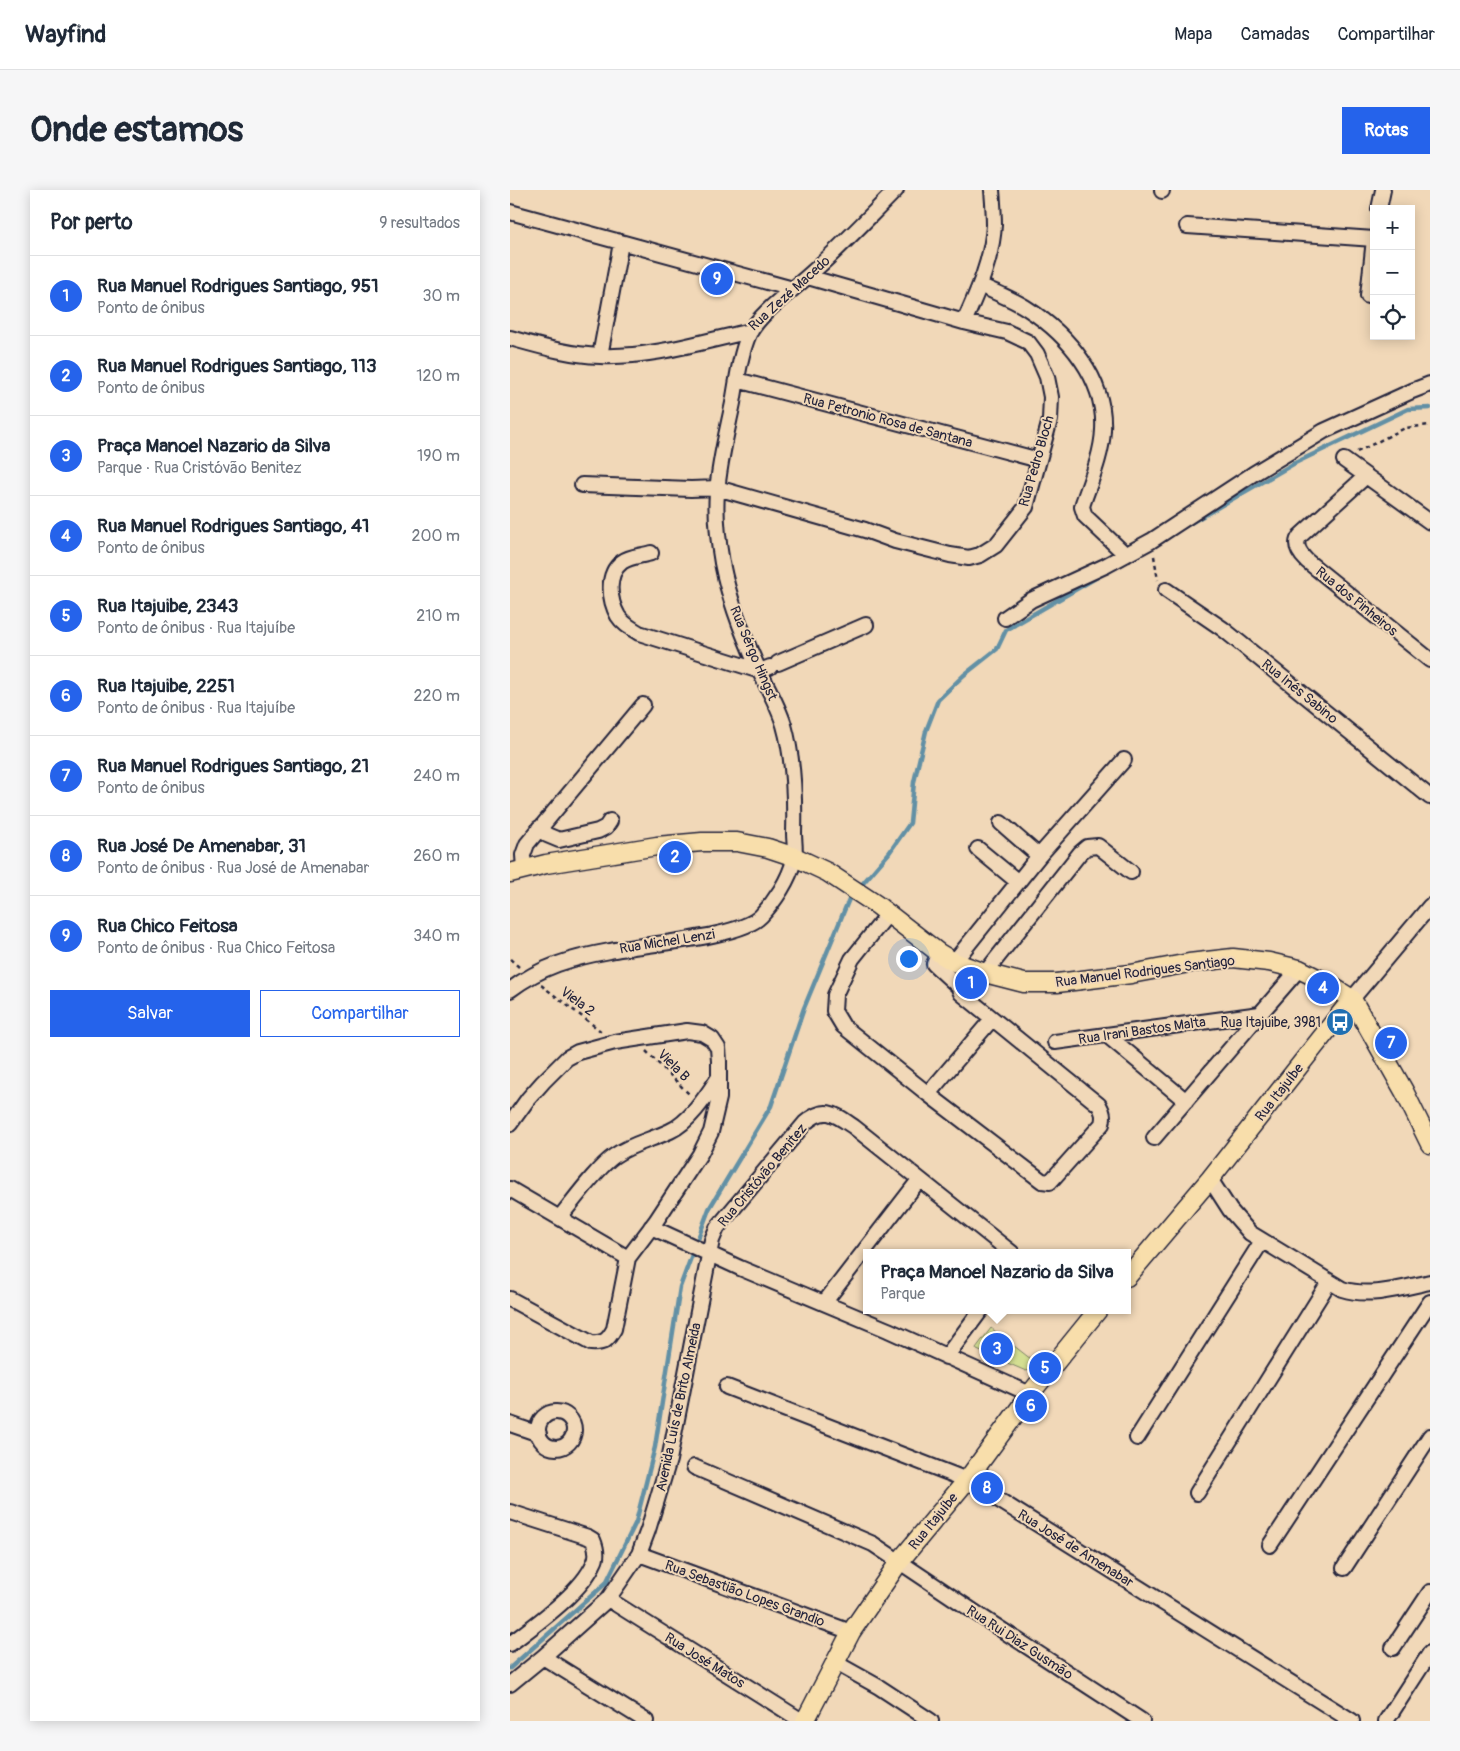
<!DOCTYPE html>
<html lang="pt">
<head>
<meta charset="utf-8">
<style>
  :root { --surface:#fff; --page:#f6f6f7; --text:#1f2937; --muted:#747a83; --line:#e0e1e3; --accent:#2563eb }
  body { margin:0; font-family:Pangolin,sans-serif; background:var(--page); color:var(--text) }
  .controls { position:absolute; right:15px; top:15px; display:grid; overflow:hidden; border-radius:0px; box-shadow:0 2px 12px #0003 }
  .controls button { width:45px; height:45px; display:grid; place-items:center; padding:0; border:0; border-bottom:1px solid var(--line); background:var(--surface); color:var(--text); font:25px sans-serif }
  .you { position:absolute; left:398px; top:768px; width:18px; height:18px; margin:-12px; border:4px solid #fff; border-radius:50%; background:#1a73e8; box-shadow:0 0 0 8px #1a73e833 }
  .badge { display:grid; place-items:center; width:32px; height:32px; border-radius:50%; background:var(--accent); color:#fff; font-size:16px; font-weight:700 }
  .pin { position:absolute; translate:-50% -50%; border:2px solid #fff; box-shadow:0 1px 5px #0006 }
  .popup { position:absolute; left:353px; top:1059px; width:268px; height:65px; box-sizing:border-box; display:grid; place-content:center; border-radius:0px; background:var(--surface); filter:drop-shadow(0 1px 4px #0005); font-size:16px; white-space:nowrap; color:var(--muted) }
  .popup b { font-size:19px; color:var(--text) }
  .popup::after { content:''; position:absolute; left:50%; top:100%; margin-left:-10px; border:10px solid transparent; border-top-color:var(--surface) }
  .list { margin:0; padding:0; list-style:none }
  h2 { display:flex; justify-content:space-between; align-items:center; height:65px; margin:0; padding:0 20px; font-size:21px }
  h2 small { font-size:16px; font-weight:400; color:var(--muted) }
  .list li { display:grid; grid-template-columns:32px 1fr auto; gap:15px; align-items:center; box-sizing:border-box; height:80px; padding:0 20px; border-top:1px solid var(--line) }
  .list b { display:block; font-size:19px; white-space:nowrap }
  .list p { margin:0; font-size:16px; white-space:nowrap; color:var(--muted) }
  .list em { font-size:16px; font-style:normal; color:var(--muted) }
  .actions { display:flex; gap:10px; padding:15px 20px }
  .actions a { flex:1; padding:11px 0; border:1px solid var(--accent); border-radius:0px; text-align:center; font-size:18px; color:var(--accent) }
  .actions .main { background:var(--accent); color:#fff }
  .icon { flex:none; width:28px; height:28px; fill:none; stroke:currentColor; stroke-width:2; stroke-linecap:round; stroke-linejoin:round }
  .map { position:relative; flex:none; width:920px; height:1531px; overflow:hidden; border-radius:0px }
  header { display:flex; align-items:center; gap:30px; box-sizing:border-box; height:70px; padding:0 25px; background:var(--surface); border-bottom:1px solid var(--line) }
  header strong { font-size:24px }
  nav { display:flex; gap:28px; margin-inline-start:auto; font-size:18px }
  .intro { display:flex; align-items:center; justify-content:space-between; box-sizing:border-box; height:120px; padding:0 30px }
  h1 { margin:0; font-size:35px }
  .button { padding:12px 22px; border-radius:0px; background:var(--accent); color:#fff; font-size:18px; font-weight:700 }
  main { display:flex; gap:30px; padding:0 30px }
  aside { flex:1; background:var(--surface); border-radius:0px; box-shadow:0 2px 12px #0003 }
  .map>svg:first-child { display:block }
  .green { fill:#d4df92; stroke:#7b8066 }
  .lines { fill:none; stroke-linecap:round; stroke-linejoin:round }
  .stream { stroke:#6290a5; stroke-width:4.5 }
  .minor-casing { stroke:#22223b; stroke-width:18 }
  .major-casing { stroke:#22223b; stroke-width:21 }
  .path { stroke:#22223b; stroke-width:2.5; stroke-dasharray:4 4; stroke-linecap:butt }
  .minor { stroke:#f1d8b8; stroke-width:14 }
  .major { stroke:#f8deab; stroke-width:18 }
  .labels { text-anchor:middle; stroke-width:4; stroke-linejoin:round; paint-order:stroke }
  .street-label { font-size:14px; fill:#22223b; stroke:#f1d8b8 }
  .poi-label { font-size:14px; fill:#22223b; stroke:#f1d8b8; text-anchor:end }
</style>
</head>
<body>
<header>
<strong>Wayfind</strong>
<nav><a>Mapa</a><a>Camadas</a><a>Compartilhar</a></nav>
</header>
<div class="intro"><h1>Onde estamos</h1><a class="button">Rotas</a></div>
<main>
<aside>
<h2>Por perto<small>9 resultados</small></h2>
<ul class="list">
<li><span class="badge">1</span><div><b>Rua Manuel Rodrigues Santiago, 951</b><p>Ponto de ônibus</p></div><em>30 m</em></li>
<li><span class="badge">2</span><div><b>Rua Manuel Rodrigues Santiago, 113</b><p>Ponto de ônibus</p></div><em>120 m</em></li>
<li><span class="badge">3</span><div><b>Praça Manoel Nazario da Silva</b><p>Parque · Rua Cristóvão Benitez</p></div><em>190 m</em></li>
<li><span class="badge">4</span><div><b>Rua Manuel Rodrigues Santiago, 41</b><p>Ponto de ônibus</p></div><em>200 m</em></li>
<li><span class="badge">5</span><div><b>Rua Itajuibe, 2343</b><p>Ponto de ônibus · Rua Itajuíbe</p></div><em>210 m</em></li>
<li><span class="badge">6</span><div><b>Rua Itajuibe, 2251</b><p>Ponto de ônibus · Rua Itajuíbe</p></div><em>220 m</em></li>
<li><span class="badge">7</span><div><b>Rua Manuel Rodrigues Santiago, 21</b><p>Ponto de ônibus</p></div><em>240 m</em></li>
<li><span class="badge">8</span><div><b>Rua José De Amenabar, 31</b><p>Ponto de ônibus · Rua José de Amenabar</p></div><em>260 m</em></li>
<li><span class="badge">9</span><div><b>Rua Chico Feitosa</b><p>Ponto de ônibus · Rua Chico Feitosa</p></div><em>340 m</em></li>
</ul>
<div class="actions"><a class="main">Salvar</a><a>Compartilhar</a></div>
</aside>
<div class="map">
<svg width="920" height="1531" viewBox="0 0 920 1531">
  <rect width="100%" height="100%" fill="#f1d8b8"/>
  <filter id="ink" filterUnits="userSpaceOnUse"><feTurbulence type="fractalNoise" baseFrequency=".02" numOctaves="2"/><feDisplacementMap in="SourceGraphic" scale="10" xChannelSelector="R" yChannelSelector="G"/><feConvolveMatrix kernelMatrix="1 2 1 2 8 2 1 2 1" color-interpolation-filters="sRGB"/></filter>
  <g filter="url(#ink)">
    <!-- green -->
    <path class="green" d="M481 1138 526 1173 520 1180 516 1181 467 1160 466 1158Z"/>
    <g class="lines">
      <!-- stream -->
      <path class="stream" d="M672 338 785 273 898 219 920 218
        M348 699 379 663 400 633 404 592 416 541 428 510 454 485 487 459 496 440 596 382
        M0 1478 96 1393 126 1332 145 1257 170 1097 199 1019 261 916 294 818 339 709 343 704"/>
      <!-- minor casing -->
      <g class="minor-casing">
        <path id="minor" d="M652 0V1
          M869 19 873 0
          M0 22 283 99
          M677 36 864 49
          M470 95C486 103 503 109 518 119 558 145 596 189 593 240 592 264 581 290 573 313L572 317 575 326 616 365
          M858 106 864 49
          M454 132C468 101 482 69 484 35 484 24 483 12 482 0
          M0 148C29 156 59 165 90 166 141 168 191 152 241 141
          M90 166 111 53
          M227 190 529 270
          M834 270 920 332
          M856 286 790 346C783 355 790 364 797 371L920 470
          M72 295 181 299 207 298 355 340 385 351 440 365 459 368 470 365 486 355 516 317 540 230 541 207 537 187 527 164 518 152 497 142 454 132 298 87
          M141 363C132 366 120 366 112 372 96 384 99 410 108 426 113 434 121 438 129 443L250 481 260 477
          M656 400 713 439 920 607
          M495 428 521 410 595 376 641 351 743 284 814 241 902 201 920 194
          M268 473 356 435
          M491 633 529 666
          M29 638 37 645 49 650 88 641 96 637 100 631
          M468 659 508 692
          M14 679 13 665 17 654 133 515
          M378 724 342 769 325 805 324 821 333 836 418 904 532 991 540 992 592 934C594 926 593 922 589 915L451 803 448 796 424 774 429 763
          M444 772 529 666 614 570
          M475 783 570 663 577 657 588 656 621 682
          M0 800C32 776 61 768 100 761 132 754 231 748 251 726 265 711 279 690 284 670 286 661 284 652 284 643 285 607 284 570 274 535 268 515 256 495 247 476 232 443 219 409 212 373 208 350 205 327 207 303 209 273 217 242 223 213 227 190 230 165 239 144 250 123 279 103 297 87 328 60 357 29 386 0
          M842 809 920 716
          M598 846 676 911
          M545 852 750 824 789 779
          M418 904 482 829
          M0 934 18 909 33 892 57 868 68 862 105 852 177 841 192 843 202 849 208 858 209 871V908L201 942 190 964 146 1031 118 1068 104 1139C98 1150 94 1154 81 1153L0 1109
          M644 948 750 824
          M700 989 720 1020 740 1043 832 1099C860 1108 892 1098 920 1092
          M0 999 118 1068
          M50 1027C64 1010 87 978 104 966 121 954 141 950 160 941 180 932 197 905 209 887
          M141 1037 230 1078 378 1140 520 1204
          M314 1113 409 990
          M436 1167 471 1120
          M217 1197 457 1290 842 1531
          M28 1240a18 18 0 1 1 36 0a18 18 0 1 1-36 0Z
          M0 1234 29 1244
          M627 1248 752 1051
          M184 1277 363 1354 472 1427 632 1531
          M687 1303 819 1092
          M0 1322 78 1347 83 1350C86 1357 88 1366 84 1373 71 1403 26 1434 0 1454
          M760 1355 920 1112
          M129 1364 341 1442
          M834 1378 920 1246
          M98 1409 292 1531
          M883 1458 920 1402
          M33 1467 136 1531
          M326 1473 369 1497 421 1531
          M0 1494 33 1467 98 1409 129 1364 138 1340 159 1270 202 1050 207 1038 295 933C315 915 325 924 344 937L502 1063
          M876 1531 920 1463"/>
      </g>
      <!-- major casing -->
      <g class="major-casing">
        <path id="major" d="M0 683 36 674 147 656 192 652H227L258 658 285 667 317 682 367 715 429 763 444 772 475 783 514 793H547L621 784 679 773 723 768 759 772 789 779 813 791 842 809 894 901 920 954
          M617 1087 700 989 842 809
          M295 1531 341 1442 389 1372 457 1290 520 1204 588 1120"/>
      </g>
      <!-- path -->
      <path class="path" d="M847 262 895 238 920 235
        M644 366 648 390
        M0 769 9 777
        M31 795 92 842
        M136 861 180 905"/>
      <!-- minor -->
      <use href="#minor" class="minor"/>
      <!-- major -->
      <use href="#major" class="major"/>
    </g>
  </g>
  <!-- icons -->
  <defs>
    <g id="bus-disc" transform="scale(1.4375)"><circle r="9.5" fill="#1f6fb2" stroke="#f1d8b8"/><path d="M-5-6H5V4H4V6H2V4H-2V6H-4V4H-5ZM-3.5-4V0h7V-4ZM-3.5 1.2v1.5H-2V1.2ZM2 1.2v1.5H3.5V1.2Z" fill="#fff"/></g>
  </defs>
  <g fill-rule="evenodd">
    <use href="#bus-disc" x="830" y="832"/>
  </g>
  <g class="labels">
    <!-- street labels -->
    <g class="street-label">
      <text transform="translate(279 103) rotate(-42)" y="5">Rua Zezé Macedo</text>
      <text transform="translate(378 230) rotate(15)" y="5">Rua Petronio Rosa de Santana</text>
      <text transform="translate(526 271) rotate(-74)" y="5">Rua Pedro Bloch</text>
      <text transform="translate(847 411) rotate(39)" y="5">Rua dos Pinheiros</text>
      <text transform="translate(244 463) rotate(67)" y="5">Rua Sérgo Hingst</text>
      <text transform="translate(790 501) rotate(39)" y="5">Rua Inês Sabino</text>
      <text transform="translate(157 751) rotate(-9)" y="5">Rua Michel Lenzi</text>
      <text transform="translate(635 781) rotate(-7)" y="5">Rua Manuel Rodrigues Santiago</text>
      <text transform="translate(68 811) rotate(37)" y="5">Viela 2</text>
      <text transform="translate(632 840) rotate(-8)" y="5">Rua Irani Bastos Malta</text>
      <text transform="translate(164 875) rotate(45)" y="5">Viela B</text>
      <text transform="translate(769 902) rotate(-52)" y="5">Rua Itajuíbe</text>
      <text transform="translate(252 985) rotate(-50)" y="5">Rua Cristóvão Benitez</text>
      <text transform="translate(168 1217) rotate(-78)" y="5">Avenida Luís de Brito Almeida</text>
      <text transform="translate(423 1331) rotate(-51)" y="5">Rua Itajuíbe</text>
      <text transform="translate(566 1358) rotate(32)" y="5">Rua José de Amenabar</text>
      <text transform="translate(235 1403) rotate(20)" y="5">Rua Sebastião Lopes Grandio</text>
      <text transform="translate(510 1452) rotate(33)" y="5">Rua Rui Diaz Gusmão</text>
      <text transform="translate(195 1470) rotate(32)" y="5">Rua José Matos</text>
    </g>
    <!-- poi labels -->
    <g class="poi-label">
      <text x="811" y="837">Rua Itajuibe, 3981</text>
    </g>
  </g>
</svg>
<div class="controls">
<button>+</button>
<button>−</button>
<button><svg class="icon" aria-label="locate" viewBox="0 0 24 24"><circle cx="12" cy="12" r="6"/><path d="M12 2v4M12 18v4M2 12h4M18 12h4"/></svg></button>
</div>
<div class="you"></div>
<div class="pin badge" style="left:461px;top:793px">1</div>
<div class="pin badge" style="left:165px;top:667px">2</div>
<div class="pin badge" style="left:487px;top:1159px">3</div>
<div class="popup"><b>Praça Manoel Nazario da Silva</b>Parque</div>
<div class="pin badge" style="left:813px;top:798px">4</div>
<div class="pin badge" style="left:535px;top:1178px">5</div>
<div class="pin badge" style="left:521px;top:1216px">6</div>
<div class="pin badge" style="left:881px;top:853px">7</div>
<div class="pin badge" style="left:477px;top:1298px">8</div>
<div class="pin badge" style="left:207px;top:89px">9</div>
</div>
</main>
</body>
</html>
